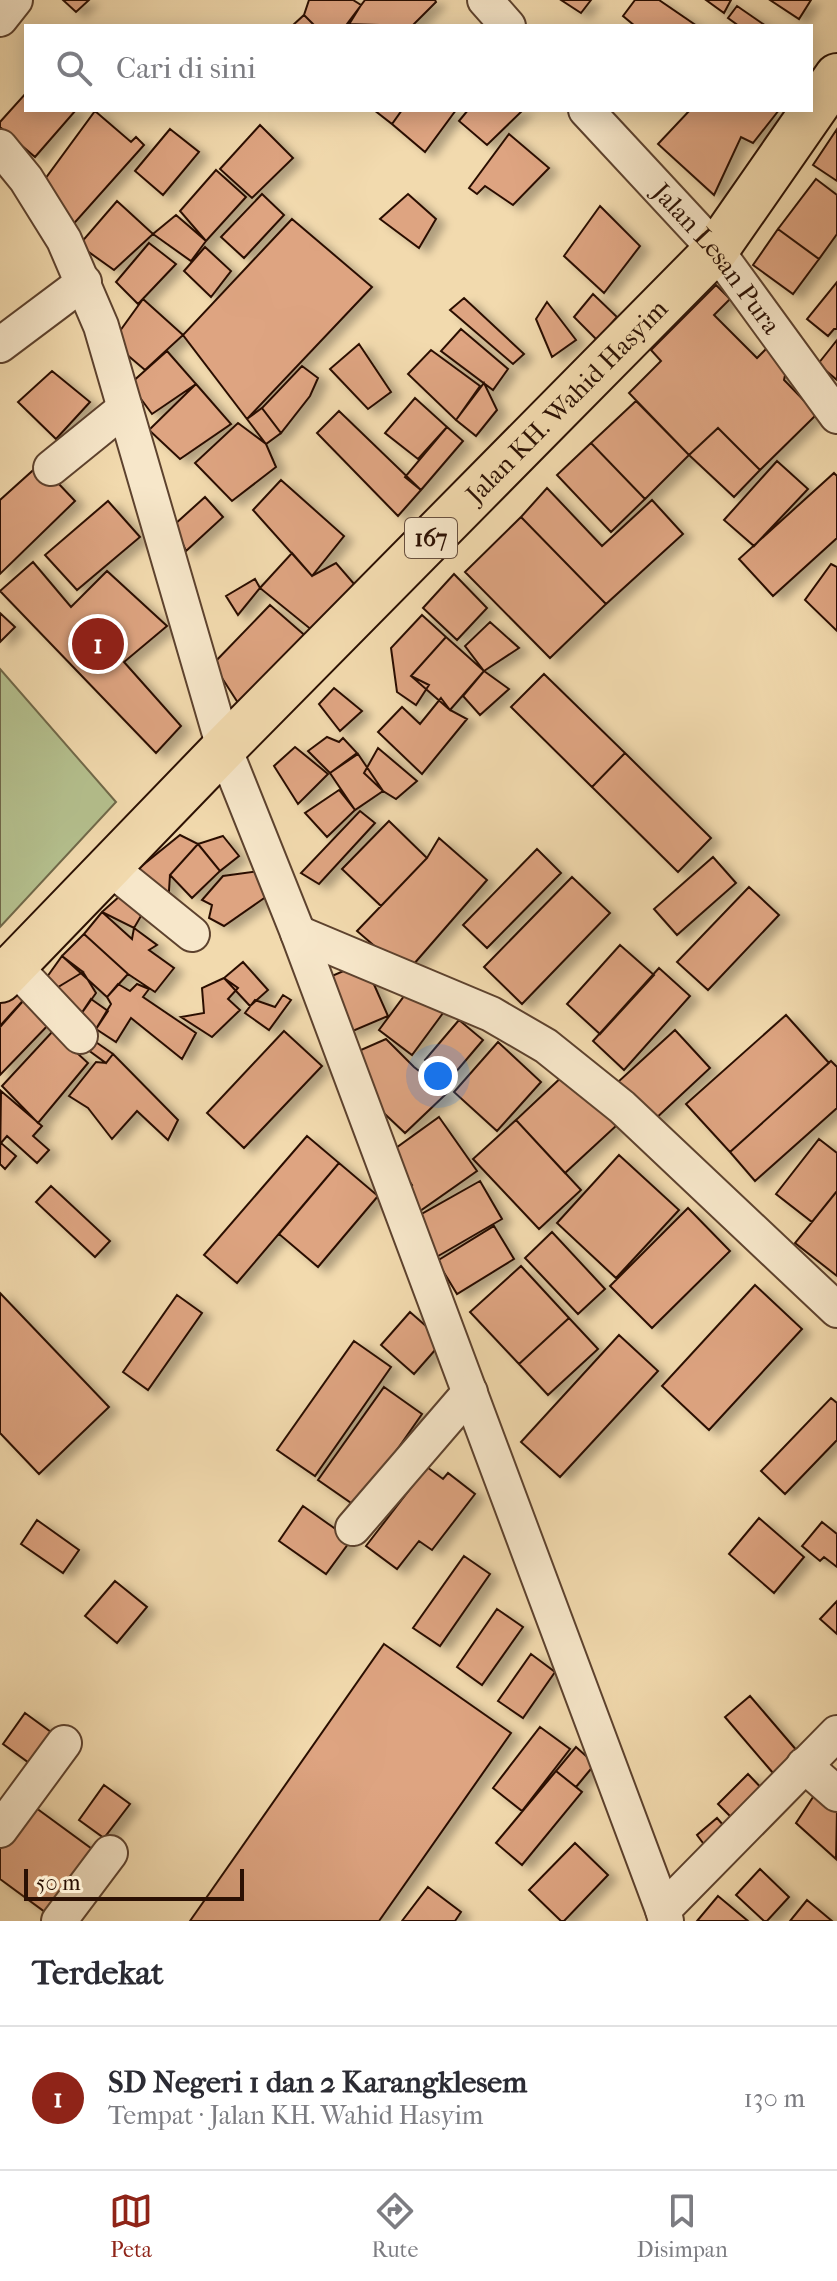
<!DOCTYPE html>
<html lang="id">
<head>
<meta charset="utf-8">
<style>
  :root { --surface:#fff; --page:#f2f2f3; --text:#2b2b33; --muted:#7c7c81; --line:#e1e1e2; --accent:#8f2418 }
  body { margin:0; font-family:"IM FELL French Canon",serif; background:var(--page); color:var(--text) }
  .scale { position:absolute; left:24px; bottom:20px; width:220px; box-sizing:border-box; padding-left:8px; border:4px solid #2b1003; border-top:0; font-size:22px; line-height:28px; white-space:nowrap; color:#2b1003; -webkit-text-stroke:6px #f7e7ca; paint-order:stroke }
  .you { position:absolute; left:438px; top:1076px; width:28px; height:28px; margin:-20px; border:6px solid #fff; border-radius:50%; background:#1a73e8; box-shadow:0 0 0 12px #1a73e833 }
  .badge { display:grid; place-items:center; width:52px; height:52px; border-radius:50%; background:var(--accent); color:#fff; font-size:26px; font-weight:700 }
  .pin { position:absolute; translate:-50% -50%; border:4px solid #fff; box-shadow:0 2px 8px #0006 }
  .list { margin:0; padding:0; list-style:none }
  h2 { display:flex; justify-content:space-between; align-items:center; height:104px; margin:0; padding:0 32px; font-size:34px }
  h2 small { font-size:26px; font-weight:400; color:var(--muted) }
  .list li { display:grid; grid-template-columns:52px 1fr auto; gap:24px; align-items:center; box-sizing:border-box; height:144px; padding:0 32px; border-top:2px solid var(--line) }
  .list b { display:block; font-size:30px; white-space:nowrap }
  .list p { margin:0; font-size:26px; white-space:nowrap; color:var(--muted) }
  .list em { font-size:26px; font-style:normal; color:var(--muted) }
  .icon { flex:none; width:44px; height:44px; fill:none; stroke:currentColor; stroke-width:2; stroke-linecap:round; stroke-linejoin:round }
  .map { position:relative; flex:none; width:837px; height:1921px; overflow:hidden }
  .search { position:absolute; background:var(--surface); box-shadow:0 4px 20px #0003; left:24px; right:24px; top:24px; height:88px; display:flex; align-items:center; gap:20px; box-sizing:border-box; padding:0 28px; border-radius:0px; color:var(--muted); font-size:30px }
  .sheet { height:248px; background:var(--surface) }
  nav { display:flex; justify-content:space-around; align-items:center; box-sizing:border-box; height:112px; border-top:2px solid var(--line); background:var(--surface); font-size:22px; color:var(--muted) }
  nav a { display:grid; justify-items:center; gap:4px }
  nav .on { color:var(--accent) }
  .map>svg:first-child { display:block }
  .green { fill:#b5c18f; stroke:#706849; stroke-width:2 }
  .building { fill:#dea481; stroke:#2b1003; stroke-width:2; filter:url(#shadow) }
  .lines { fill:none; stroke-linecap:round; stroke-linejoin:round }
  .minor-casing { stroke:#5d422e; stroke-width:38 }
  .major-casing { stroke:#2b1003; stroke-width:48 }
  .minor { stroke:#f7e7ca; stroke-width:34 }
  .major { stroke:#f2daae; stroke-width:44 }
  .labels { text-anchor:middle; stroke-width:6; stroke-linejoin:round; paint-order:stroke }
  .shield { fill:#f7e7ca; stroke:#68503f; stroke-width:2 }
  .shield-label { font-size:24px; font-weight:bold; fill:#2b1003 }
  .street-label { font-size:26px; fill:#2b1003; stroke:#f7e7ca }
</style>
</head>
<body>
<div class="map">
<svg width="837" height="1921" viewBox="0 0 837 1921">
  <defs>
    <filter id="shadow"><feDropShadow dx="9" dy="5" stdDeviation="4" flood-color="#0004"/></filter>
  </defs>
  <rect width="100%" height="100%" fill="#f2daae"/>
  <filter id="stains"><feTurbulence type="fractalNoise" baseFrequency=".0025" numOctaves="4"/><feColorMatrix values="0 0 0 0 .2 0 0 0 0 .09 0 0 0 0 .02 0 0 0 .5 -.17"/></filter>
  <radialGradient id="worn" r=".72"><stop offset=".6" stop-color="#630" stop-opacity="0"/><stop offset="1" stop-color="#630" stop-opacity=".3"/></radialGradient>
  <!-- green -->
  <path class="green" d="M0 669 116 802 0 927Z"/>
  <!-- building -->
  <path class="building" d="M63 0H89L76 12Z
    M309 0H353L361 5 348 26H315L304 15Z
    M365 0H435L436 2 412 26 347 24Z
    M561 0H591L581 13Z
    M635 0H659L697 26H635L623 16Z
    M706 0H731L724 13Z
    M770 0H811L799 19Z
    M737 6 766 26H739L728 18Z
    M304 15 315 26H292Z
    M26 93V110H76L35 157 0 127V122Z
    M374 110H402L392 124Z
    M402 110H456L425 152 392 124Z
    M468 110H523L487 145 459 121Z
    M690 110H779L753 143 741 137 714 195 658 144Z
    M95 111 131 142 136 137 144 145 69 229 37 190Z
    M260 125 293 158 252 198 220 169Z
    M170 129 199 152 163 195 135 171Z
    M837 129V181L813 165Z
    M509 134 549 168 513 205 485 186 477 194 469 188Z
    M216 170 246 197 206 241 180 211Z
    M816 179 837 195V234L819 259 778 229Z
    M262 194 284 215 244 258 221 237Z
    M408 194 436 219 419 248 380 219Z
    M117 201 153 234 114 270 79 245Z
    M600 206 640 246 604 293 564 256Z
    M176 215 206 241 191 261 153 234Z
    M292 219 372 287 247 419 183 335Z
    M778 229 819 259 793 294 753 265Z
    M149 243 176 264 138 304 116 282Z
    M205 247 231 271 211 297 184 271Z
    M837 282V329H834L828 336 807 319Z
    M716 285 730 299 714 315 757 358 768 347 787 366 784 380 817 414 760 470 718 428 689 455 629 393 661 361 651 350Z
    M593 294 617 317 597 340 574 317Z
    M464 298 524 354 513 364 450 310Z
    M143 299 183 335 145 370 112 342Z
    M547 302 576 340 552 357 536 319Z
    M461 329 508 369 493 390 441 351Z
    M837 340V380L818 364Z
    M359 344 391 392 368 409 330 369Z
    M431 350 480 386 456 420 408 374Z
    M167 351 196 384 152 414 130 384Z
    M302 366 318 378 310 396 281 433 262 408Z
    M52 371 90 402 56 439 18 402Z
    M484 383 497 410 476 436 456 420Z
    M196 384 231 424 180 459 149 430Z
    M415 398 447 427 418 459 385 433Z
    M636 401 689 455 645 499 591 443Z
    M262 408 281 433 266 444 247 419Z
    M339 411 421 490 398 516 317 433Z
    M238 423 266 444 276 467 232 501 195 463Z
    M447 427 463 441 421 490 405 477Z
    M718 428 760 470 734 497 689 455Z
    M591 443 645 499 611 532 557 475Z
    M777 461 808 489 754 546 724 520Z
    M40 464 75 501 0 574V500Z
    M834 473 837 476V538L773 596 739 559Z
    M281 480 344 536 312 576 253 510Z
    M547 488 602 546 652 500 683 534 606 604 521 517Z
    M205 497 223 517 186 551 174 525Z
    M108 501 140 537 77 590 45 555Z
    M521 517 606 604 550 658 465 572Z
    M292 553 312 576 336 563 355 585 313 631 260 588Z
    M33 562 71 607 107 571 167 626 124 662 181 726 156 753 0 591Z
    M831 564 837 567V631L805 600Z
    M454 574 487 608 457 640 423 608Z
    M255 579 260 588 238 615 226 596Z
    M270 605 309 639 240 706 213 664Z
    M0 613 15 627 0 642Z
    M422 615 446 637 411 676 429 685 416 705 397 692 391 648Z
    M490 622 519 648 484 671 465 646Z
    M446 637 484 671 450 710 411 676Z
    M484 671 509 689 480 715 463 696Z
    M544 674 625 753 592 787 511 707Z
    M334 688 362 711 340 731 319 704Z
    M441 698 450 710 467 719 422 774 378 732 402 707 420 724Z
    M327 737 339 742 343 738 357 753 330 773 308 751Z
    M295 747 328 774 298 804 274 766Z
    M378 748 417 781 396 799 383 791 364 773Z
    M625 753 711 838 678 872 592 787Z
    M358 754 383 791 355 810 330 773Z
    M339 790 355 810 327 837 305 813Z
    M360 811 375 823 319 884 301 873Z
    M389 821 427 858 381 906 342 869Z
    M180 835 198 844 170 875 168 906 138 869Z
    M223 836 239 856 220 871 198 844Z
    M439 838 487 880 406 973 357 931 427 858Z
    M198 844 220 871 192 898 170 875Z
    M537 849 561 873 487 948 463 925Z
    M713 857 736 883 677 935 654 909Z
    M259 871 270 894 224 926 209 918 212 905 202 900 223 876Z
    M572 877 610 913 522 1004 484 967Z
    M749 887 779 915 708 990 677 962Z
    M121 895 141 916 134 928 102 912Z
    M102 912 132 939 134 928 157 945 149 950 174 968 155 992 128 974 84 934Z
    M84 934 128 974 107 997 62 956Z
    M620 945 654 975 600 1034 567 1004Z
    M62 956 83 972 55 989 47 977Z
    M243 962 268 990 250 1006 224 978Z
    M364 962 388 1016 348 1033 325 979Z
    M659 968 690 996 624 1070 593 1041Z
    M83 972 96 993 79 1017 55 989Z
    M224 978 238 988 228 999 240 1010 212 1037 181 1017 204 1013 202 988Z
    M118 984 130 991 137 984 149 989 143 997 196 1033 182 1059 131 1018 116 1042 96 1029 111 1004 107 997Z
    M413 984 446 1009 412 1055 379 1030Z
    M32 991 0 1027V993Z
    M28 995 53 1020 0 1075V1026Z
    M283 995 291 1000 269 1030 245 1013 255 1000 275 1007Z
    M91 999 108 1011 96 1029 79 1017Z
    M786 1015 829 1063 730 1152 686 1104Z
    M459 1020 483 1040 449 1080 425 1060Z
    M675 1030 710 1068 653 1121 618 1082Z
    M53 1031 88 1063 38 1123 2 1086Z
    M284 1031 322 1066 244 1148 207 1113Z
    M90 1038 113 1054 106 1063 84 1047Z
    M386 1039 414 1067 447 1093 405 1133 371 1101 354 1053Z
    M498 1042 541 1082 497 1131 454 1092Z
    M113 1054 178 1120 168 1140 137 1111 112 1139 88 1108 69 1096 96 1062 106 1063Z
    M831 1061 837 1067V1108L755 1181 730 1152Z
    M567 1072 617 1125 565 1173 516 1120Z
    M1 1091 42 1126 33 1136 49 1150 37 1163 7 1136 1 1143 16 1156 5 1169 0 1164Z
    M439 1117 477 1171 420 1211 405 1190 412 1185 389 1153Z
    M516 1120 581 1190 539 1229 473 1159Z
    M307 1136 339 1163 237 1283 204 1255Z
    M819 1139 837 1153V1191L812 1222 776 1194Z
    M619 1155 679 1210 616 1278 557 1223Z
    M339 1163 378 1196 318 1267 279 1234Z
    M480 1181 502 1219 433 1259 411 1220Z
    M51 1186 110 1241 95 1257 36 1202Z
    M837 1191V1276L795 1243Z
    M688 1208 730 1251 652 1328 610 1286Z
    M494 1226 514 1259 457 1294 437 1261Z
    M552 1232 605 1289 578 1314 525 1258Z
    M521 1266 569 1318 519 1364 470 1312Z
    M755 1285 802 1329 709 1430 662 1386Z
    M0 1293 109 1407 39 1474 0 1433Z
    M177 1295 202 1313 148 1390 123 1372Z
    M410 1312 443 1341 414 1374 381 1345Z
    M569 1318 598 1349 548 1395 519 1364Z
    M619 1335 658 1371 560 1477 521 1442Z
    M354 1341 391 1367 315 1476 277 1450Z
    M384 1387 422 1414 357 1507 318 1480Z
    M831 1398 837 1403V1440L785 1494 761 1471Z
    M427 1467 443 1479 448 1473 475 1494 432 1550 419 1541 397 1569 366 1546Z
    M303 1506 351 1540 326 1574 279 1541Z
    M759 1518 804 1557 774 1593 729 1554Z
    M37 1520 79 1550 63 1573 21 1544Z
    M822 1522 837 1534V1567L824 1557 820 1561 802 1546Z
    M464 1556 490 1574 440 1646 413 1628Z
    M115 1581 147 1607 117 1643 85 1616Z
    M837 1601V1634L820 1619Z
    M497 1609 523 1627 482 1685 457 1667Z
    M384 1644 511 1733 379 1921H190Z
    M531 1654 555 1672 523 1718 498 1701Z
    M750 1696 798 1752 773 1773 725 1717Z
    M25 1713 55 1735 32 1765 3 1744Z
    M540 1727 570 1749 522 1811 493 1788Z
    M576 1747 595 1764 576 1787 556 1771Z
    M556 1771 582 1792 522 1865 496 1843Z
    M748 1774 768 1795 738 1824 718 1804Z
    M104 1785 130 1804 104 1838 79 1820Z
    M817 1791 837 1809 836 1859 796 1823Z
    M32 1805 92 1849 45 1912 0 1879V1847Z
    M717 1818 731 1834 709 1851 697 1835Z
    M575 1843 608 1875 564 1921H561L529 1890Z
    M760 1869 789 1897 767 1921H764L736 1895Z
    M428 1887 461 1912 455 1921H402Z
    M718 1896 748 1921H697Z
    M807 1900 832 1921H790Z"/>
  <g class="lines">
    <!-- minor casing -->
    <g class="minor-casing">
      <g id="minor">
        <path d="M485 0 508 26"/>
        <path d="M0 19 15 0"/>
        <path id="s1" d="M586 110 716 250 837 416"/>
        <path d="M0 147 26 179 64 240 101 326 224 748 298 933 663 1910"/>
        <path d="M0 345 84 282"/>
        <path d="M51 468 125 408"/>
        <path d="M109 867 192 934"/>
        <path d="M298 933 491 1014 546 1046 622 1107 837 1310"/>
        <path d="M14 966 80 1036"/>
        <path d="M353 1528 470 1392"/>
        <path d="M804 1765 837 1794"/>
        <path d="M0 1830 64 1743"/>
        <path d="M59 1921 110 1853"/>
        <path d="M666 1921 663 1910 837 1733"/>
      </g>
    </g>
    <!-- major casing -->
    <g class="major-casing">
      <g id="major">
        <path id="s2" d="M0 980 224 748 716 250 837 76"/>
      </g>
    </g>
    <!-- minor -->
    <use href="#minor" class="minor"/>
    <!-- major -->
    <use href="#major" class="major"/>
  </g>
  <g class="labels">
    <!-- shield labels -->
    <rect class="shield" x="405" y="518" width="52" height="40" rx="6"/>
    <g class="shield-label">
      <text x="431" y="546">167</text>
    </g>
    <!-- street labels -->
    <g class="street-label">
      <text dy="9" stroke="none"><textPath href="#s1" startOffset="198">Jalan Lesan Pura</textPath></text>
      <text dy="9" stroke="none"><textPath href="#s2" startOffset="810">Jalan KH. Wahid Hasyim</textPath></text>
    </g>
  </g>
  <rect width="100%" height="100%" filter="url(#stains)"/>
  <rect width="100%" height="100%" fill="url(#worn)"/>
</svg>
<div class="scale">50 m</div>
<div class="you"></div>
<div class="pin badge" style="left:98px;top:644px">1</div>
<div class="search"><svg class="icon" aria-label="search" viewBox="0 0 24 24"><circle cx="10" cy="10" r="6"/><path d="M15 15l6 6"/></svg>Cari di sini</div>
</div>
<section class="sheet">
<h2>Terdekat<small></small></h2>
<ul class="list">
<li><span class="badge">1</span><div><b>SD Negeri 1 dan 2 Karangklesem</b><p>Tempat · Jalan KH. Wahid Hasyim</p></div><em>130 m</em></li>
</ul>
</section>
<nav>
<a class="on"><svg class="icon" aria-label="map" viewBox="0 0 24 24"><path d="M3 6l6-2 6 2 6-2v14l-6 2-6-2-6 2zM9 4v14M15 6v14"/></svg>Peta</a>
<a><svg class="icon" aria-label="directions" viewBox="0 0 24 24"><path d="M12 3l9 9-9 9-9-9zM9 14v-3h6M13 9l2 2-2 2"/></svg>Rute</a>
<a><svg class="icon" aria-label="saved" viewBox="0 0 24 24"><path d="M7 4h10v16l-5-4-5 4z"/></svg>Disimpan</a>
</nav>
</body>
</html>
